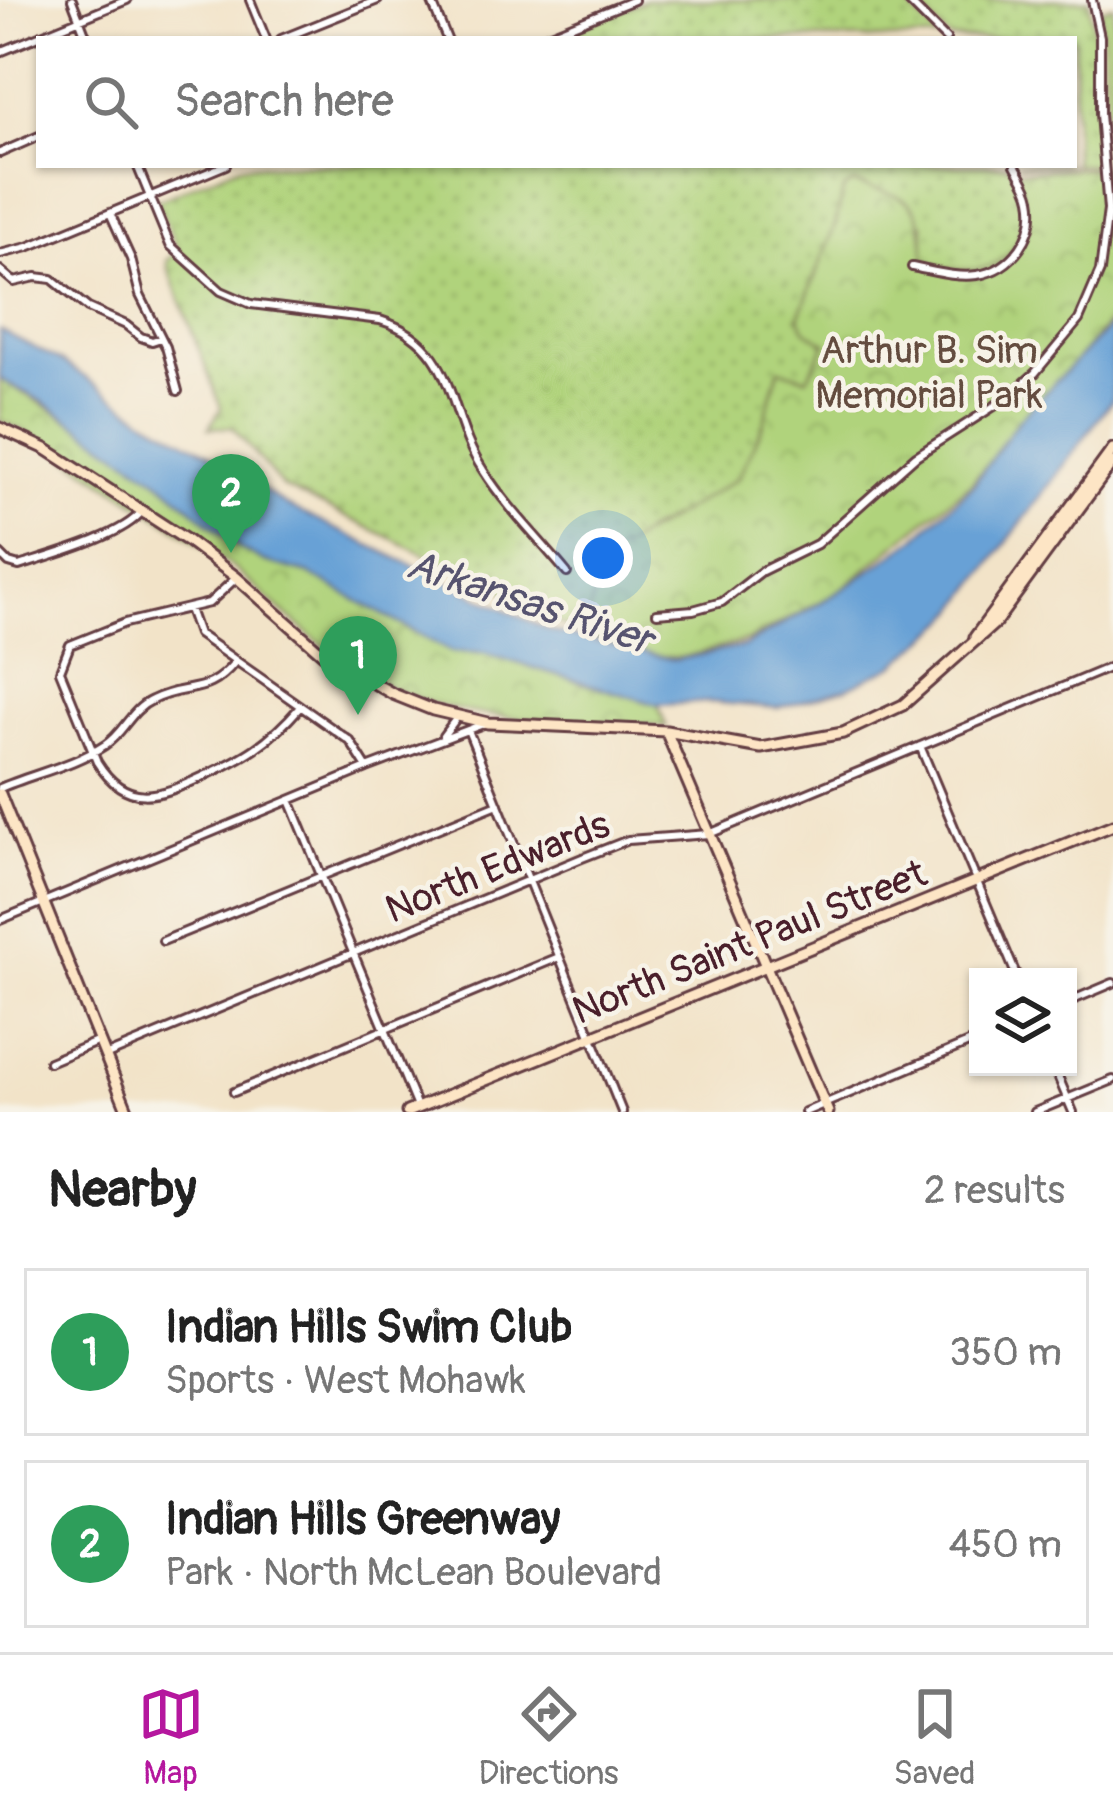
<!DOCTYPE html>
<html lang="en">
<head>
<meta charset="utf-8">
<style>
  :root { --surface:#fff; --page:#f6f6f6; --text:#222; --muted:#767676; --line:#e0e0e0; --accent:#b5179e }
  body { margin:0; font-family:Pangolin,sans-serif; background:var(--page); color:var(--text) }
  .controls { position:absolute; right:36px; bottom:36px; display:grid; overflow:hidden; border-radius:0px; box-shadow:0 3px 9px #0004 }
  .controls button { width:108px; height:108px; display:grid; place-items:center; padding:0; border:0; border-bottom:3px solid var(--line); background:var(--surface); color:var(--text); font:60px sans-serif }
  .you { position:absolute; left:603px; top:558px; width:42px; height:42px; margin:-30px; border:9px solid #fff; border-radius:50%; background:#1a73e8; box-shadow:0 0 0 18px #1a73e833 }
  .badge { display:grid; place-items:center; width:78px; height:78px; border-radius:50%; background:var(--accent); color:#fff; font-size:39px; font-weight:700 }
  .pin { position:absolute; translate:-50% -99px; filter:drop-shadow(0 3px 6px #0008) }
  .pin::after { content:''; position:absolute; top:63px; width:42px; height:36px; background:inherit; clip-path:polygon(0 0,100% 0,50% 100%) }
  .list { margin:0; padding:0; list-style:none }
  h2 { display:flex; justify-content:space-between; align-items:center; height:156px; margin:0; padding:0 48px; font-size:51px }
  h2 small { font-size:39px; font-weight:400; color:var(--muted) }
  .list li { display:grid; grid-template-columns:78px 1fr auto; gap:36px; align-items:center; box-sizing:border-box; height:168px; margin:0 24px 24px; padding:0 24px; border:3px solid var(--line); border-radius:0px }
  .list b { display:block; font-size:45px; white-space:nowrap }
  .list p { margin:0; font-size:39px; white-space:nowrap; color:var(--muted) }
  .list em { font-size:39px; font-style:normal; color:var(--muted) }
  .icon { flex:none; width:66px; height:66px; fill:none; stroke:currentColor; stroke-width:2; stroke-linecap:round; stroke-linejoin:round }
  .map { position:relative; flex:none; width:1113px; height:1112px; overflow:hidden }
  .search { position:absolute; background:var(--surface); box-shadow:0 3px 9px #0004; left:36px; right:36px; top:36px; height:132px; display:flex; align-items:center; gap:30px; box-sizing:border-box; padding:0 42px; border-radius:0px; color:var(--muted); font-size:45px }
  .sheet { height:540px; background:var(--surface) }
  nav { display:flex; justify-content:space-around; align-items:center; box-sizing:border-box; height:168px; border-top:3px solid var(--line); background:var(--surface); font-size:33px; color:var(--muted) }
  nav a { display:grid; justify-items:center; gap:6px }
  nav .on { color:var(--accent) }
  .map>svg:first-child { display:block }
  .grass { fill:url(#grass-dots); stroke:#7d7953; stroke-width:3 }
  .park { fill:url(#park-crowns); stroke:#7d7953; stroke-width:3 }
  .water { fill:#67a1d6; stroke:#586080; stroke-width:3 }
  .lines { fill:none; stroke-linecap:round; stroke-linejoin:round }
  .street-casing { stroke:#633c43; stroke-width:12 }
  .secondary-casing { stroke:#633c43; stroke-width:15 }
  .street { stroke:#fff; stroke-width:6 }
  .secondary { stroke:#fde5c5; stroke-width:9 }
  .labels { text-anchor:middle; stroke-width:9; stroke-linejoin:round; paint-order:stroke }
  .park-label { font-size:39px; fill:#644c3f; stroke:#f7f3e8 }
  .street-label { font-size:39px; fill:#4a1f2b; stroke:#f7f3e8 }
  .water-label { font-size:42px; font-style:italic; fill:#56536f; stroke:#f7f3e8 }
</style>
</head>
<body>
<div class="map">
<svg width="1113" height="1112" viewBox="0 0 1113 1112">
  <defs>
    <pattern id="grass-dots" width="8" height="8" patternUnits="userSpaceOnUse" patternTransform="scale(3)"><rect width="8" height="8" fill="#b0d37b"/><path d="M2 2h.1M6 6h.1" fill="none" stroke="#99b56a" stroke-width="1.8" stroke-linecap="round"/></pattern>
    <pattern id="park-crowns" width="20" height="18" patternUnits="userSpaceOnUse" patternTransform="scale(3)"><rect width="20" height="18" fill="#b0d37b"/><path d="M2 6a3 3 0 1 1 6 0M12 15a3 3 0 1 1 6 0" fill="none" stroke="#99b56a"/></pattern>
  </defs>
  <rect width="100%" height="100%" fill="#f7f3e8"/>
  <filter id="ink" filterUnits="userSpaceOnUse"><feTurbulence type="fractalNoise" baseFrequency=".00833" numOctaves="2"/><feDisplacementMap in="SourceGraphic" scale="24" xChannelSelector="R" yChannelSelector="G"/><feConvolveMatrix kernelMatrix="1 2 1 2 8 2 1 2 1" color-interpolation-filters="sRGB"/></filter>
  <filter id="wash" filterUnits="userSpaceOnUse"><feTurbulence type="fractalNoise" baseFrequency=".004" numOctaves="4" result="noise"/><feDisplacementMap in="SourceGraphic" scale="48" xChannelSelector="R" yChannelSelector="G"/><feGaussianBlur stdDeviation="2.7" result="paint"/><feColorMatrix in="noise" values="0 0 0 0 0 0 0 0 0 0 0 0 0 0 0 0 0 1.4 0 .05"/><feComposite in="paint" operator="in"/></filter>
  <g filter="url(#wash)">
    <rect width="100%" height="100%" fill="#f2e3c8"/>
    <!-- grass -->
    <path class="grass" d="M646 0H902L940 39H550Z
      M912 0H1089L1097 56 1099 165H1018H1074V39H950Z
      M240 165H1010C1036 209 1027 274 964 270 951 269 938 265 925 262L923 224 844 190 836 223 799 317 827 342 807 378 779 370C769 404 761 446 739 476 720 502 669 516 643 534 619 551 593 603 584 630 557 629 538 611 515 597L283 487 232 427 209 428 221 408 168 267 167 261 178 250 156 201Z"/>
    <!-- park -->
    <path class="park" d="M1113 5V315L1102 330 970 484 838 592 750 640 680 658 643 655 583 633 604 559 738 478 763 425 779 369 807 378 826 343 805 330 799 317 836 223 843 190 853 183C914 201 921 195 925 262 938 265 952 270 964 270 1020 273 1038 212 1013 171L1109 168 1101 9Z
      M0 379 97 437 161 482 240 549 265 562 309 574 451 652 484 653 658 705 666 726C574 718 480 728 394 689 336 663 294 622 247 580 208 545 162 520 119 491 80 467 43 437 0 421Z"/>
    <!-- water -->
    <path class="water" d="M1113 323V399L950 619 895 665 842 690 778 708 710 702 658 705 484 653 451 652 309 574 265 562 240 549 161 482 43 402 0 379V330L63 362 144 418 209 453 287 506 551 631 675 660 745 646 842 590 912 541 973 485 1018 420Z"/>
  </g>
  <g filter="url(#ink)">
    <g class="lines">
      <!-- street casing -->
      <g class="street-casing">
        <path id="street" d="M72 0 87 39
          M250 0 266 39
          M431 0 447 39
          M907 0 946 39
          M281 39 378 0
          M538 39 634 0
          M0 52 127 0
          M0 153 39 136
          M137 165 170 245 221 291 251 304 380 320C459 345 446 415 483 470 507 508 539 539 567 573
          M110 213 131 259 140 295 166 347 178 391
          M0 254 28 247 226 165
          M912 267C933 271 956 278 977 275 1013 270 1038 234 1031 199 1029 187 1021 176 1015 165
          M0 270 14 282 36 277 52 279 88 308 126 325 141 337 152 341 161 338
          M0 554 9 563 19 566C50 556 124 536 142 511
          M236 578 209 603 125 623 70 645 60 671 97 762C126 809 159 797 202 777 245 757 268 744 300 707
          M189 609 198 634 350 741 367 768
          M657 613 693 610 722 602 762 571 817 544 916 456 1010 396 1035 373 1079 320 1100 271 1108 210 1100 114V37L1092 0
          M468 730 622 1112
          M443 736 458 716
          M920 746 1017 977
          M0 788C33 774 75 765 105 745 124 733 130 710 152 700 188 682 206 698 235 662
          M290 800 417 1107
          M0 920 367 768 486 723
          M163 941 498 804
          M1068 1002 1113 983
          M107 1055 582 858 628 840 709 834 1113 666
          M49 1062 99 1041
          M1054 1067 1073 1112
          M234 1092 559 957
          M805 1112 978 1039
          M1035 1112 1113 1080"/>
      </g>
      <!-- secondary casing -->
      <g class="secondary-casing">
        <path id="secondary" d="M0 428 46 449 188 541 236 577 323 654 393 694 433 710 488 723 666 731 761 748 843 733 903 705 995 623 1113 462
          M975 637 1113 449
          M666 731 828 1112
          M0 794 128 1112
          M407 1112 1113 825"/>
      </g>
      <!-- street -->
      <use href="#street" class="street"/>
      <!-- secondary -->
      <use href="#secondary" class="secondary"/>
    </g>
  </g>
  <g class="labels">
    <!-- park labels -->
    <g class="park-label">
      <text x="929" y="363">Arthur B. Sim<tspan x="929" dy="45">Memorial Park</tspan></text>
    </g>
    <!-- street labels -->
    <g class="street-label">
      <text transform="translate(497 866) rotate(-22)" y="14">North Edwards</text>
      <text transform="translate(749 941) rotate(-22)" y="14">North Saint Paul Street</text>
    </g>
    <!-- water labels -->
    <g class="water-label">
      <text transform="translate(530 601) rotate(18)" y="15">Arkansas River</text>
    </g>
  </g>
</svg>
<div class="controls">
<button><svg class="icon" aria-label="layers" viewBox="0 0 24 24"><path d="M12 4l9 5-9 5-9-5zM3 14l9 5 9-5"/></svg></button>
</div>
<div class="you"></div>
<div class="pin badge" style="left:358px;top:715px;background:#2e9e5b">1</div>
<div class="pin badge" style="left:231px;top:553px;background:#2e9e5b">2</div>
<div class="search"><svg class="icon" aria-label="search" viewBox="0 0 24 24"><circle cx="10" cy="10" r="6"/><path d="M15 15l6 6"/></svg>Search here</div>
</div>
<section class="sheet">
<h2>Nearby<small>2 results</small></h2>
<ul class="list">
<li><span class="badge" style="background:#2e9e5b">1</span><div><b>Indian Hills Swim Club</b><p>Sports · West Mohawk</p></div><em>350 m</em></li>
<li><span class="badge" style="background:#2e9e5b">2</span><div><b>Indian Hills Greenway</b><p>Park · North McLean Boulevard</p></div><em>450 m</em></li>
</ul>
</section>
<nav>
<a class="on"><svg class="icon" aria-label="map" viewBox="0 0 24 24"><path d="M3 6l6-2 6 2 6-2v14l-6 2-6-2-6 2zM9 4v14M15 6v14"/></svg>Map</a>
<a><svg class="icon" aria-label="directions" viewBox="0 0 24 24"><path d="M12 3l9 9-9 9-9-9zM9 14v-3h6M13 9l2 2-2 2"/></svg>Directions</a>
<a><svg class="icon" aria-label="saved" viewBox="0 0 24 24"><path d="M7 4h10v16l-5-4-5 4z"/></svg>Saved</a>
</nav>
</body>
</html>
